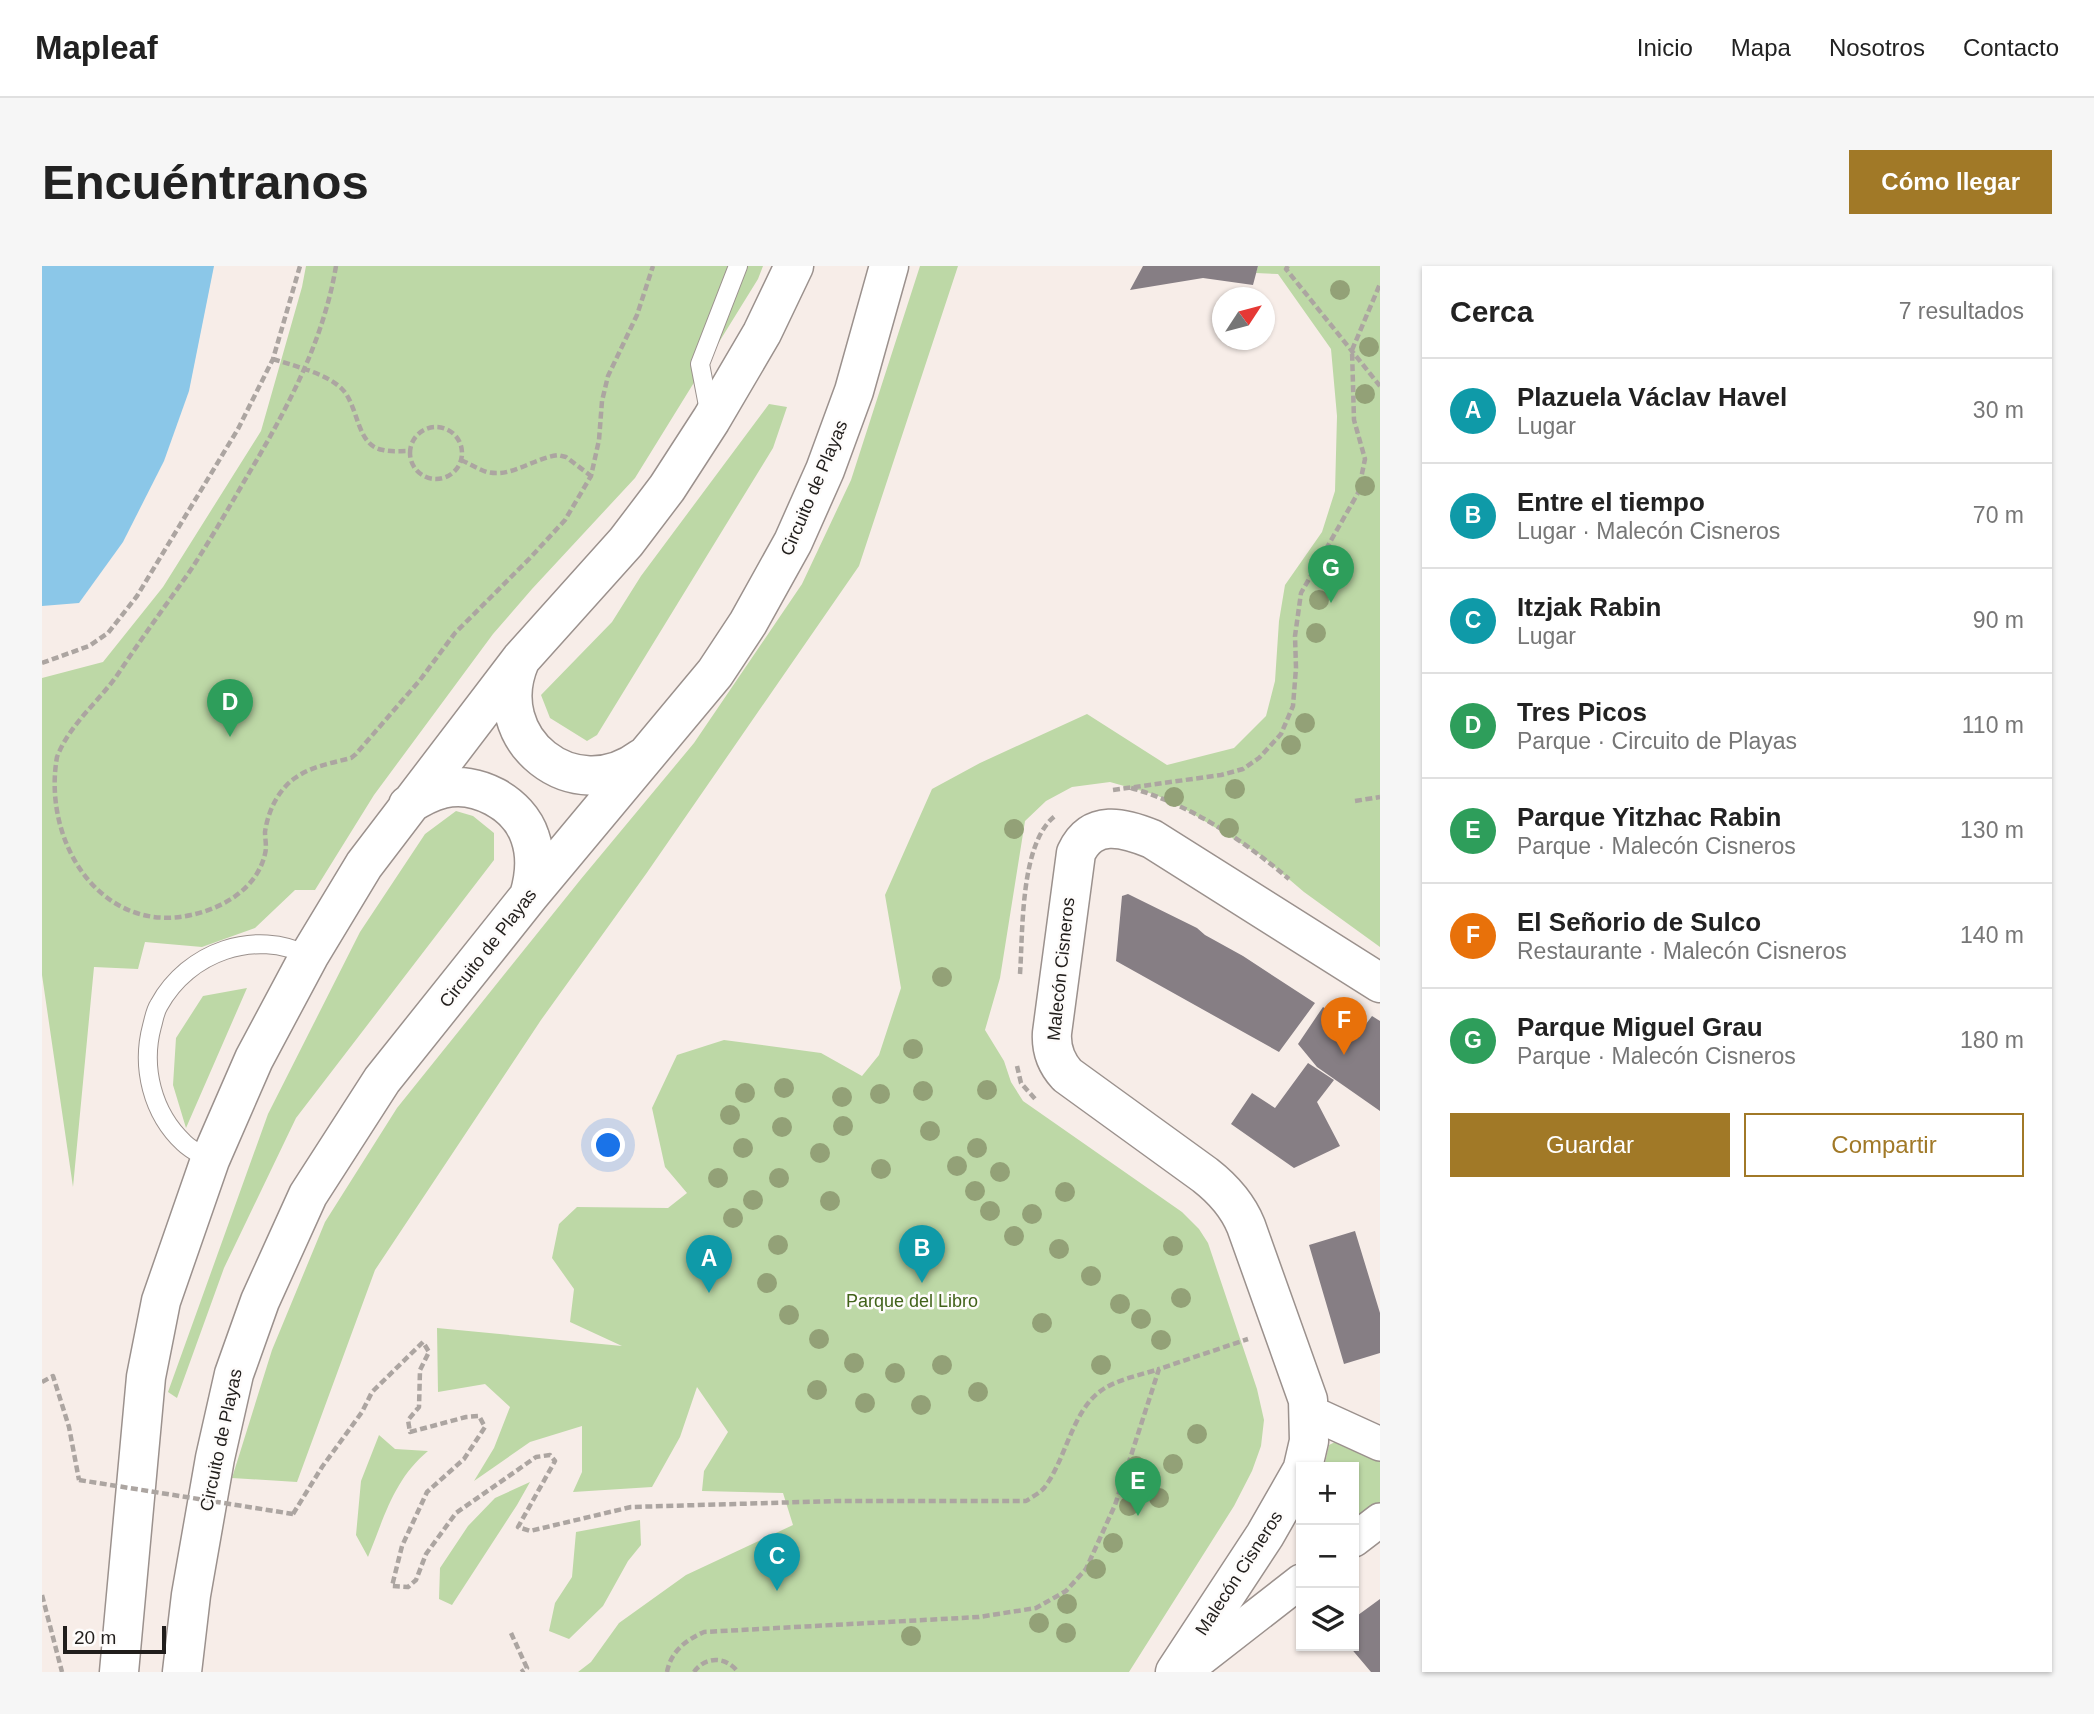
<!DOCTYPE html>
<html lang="es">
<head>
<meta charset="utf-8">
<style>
  :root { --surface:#fff; --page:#f6f6f6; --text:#222; --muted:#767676; --line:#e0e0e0; --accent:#a17927 }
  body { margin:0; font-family:Helvetica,sans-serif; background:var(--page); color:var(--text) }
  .controls { position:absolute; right:21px; bottom:21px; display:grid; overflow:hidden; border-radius:0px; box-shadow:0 2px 5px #0004 }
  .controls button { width:63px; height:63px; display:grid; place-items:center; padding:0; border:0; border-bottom:2px solid var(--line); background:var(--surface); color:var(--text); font:35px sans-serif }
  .compass { position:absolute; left:1170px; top:21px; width:63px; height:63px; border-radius:50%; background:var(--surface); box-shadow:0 2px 5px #0004; rotate:54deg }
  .scale { position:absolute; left:21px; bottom:18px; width:103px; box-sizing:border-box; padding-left:7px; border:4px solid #211e1c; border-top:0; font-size:19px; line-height:24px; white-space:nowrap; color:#211e1c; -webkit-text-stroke:5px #fefcfb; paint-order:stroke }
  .you { position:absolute; left:567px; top:880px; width:24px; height:24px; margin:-18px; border:5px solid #fff; border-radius:50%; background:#1a73e8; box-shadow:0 0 0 10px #1a73e833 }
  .badge { display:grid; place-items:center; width:46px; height:46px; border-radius:50%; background:var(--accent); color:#fff; font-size:23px; font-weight:700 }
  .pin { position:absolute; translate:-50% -58px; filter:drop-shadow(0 2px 4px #0008) }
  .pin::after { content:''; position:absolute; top:37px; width:24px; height:21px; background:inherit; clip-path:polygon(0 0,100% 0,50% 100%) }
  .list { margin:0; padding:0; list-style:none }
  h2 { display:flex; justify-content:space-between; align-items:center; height:91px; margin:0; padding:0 28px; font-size:30px }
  h2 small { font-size:23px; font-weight:400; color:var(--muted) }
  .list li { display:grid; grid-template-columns:46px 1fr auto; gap:21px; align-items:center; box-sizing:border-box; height:105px; padding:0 28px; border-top:2px solid var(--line) }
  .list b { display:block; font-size:26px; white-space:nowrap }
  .list p { margin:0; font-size:23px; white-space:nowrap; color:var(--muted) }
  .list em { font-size:23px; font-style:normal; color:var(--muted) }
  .actions { display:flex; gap:14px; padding:21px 28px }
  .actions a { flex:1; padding:16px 0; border:2px solid var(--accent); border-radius:0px; text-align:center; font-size:24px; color:var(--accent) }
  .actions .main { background:var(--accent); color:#fff }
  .icon { flex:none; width:38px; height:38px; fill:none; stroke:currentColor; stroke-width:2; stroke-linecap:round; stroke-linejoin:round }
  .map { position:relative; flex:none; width:1338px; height:1406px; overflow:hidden; border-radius:0px }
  header { display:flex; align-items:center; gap:42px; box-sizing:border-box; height:98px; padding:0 35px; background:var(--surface); border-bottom:2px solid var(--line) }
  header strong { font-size:33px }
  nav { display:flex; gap:38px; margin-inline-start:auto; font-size:24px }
  .intro { display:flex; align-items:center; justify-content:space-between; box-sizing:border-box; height:168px; padding:0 42px }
  h1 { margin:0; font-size:49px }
  .button { padding:18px 32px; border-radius:0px; background:var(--accent); color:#fff; font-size:24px; font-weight:700 }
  main { display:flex; gap:42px; padding:0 42px }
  aside { flex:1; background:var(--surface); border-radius:0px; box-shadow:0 2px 5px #0004 }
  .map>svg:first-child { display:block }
  .green { fill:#bdd8a6 }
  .water { fill:#8bc7e8 }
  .building { fill:#867e84 }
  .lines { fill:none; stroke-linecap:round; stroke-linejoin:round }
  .service-casing { stroke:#9b918d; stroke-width:20 }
  .minor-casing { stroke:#9b918d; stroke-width:36 }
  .tertiary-casing { stroke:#9b918d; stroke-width:41 }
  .trunk-casing { stroke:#9b918d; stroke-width:41 }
  .path { stroke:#aca5a1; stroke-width:4.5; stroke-dasharray:7 3.5; stroke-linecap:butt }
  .service { stroke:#fff; stroke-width:18 }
  .minor { stroke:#fff; stroke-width:33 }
  .tertiary { stroke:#fff; stroke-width:38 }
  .trunk { stroke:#fff; stroke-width:38 }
  .path-bridge { stroke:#aca5a1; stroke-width:4.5; stroke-dasharray:7 3.5; stroke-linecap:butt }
  .tree { fill:#93a177 }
  .labels { text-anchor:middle; stroke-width:5; stroke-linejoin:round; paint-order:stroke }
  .street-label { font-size:18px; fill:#211e1c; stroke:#fefcfb }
  .park-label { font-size:18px; fill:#41621a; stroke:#fefcfb }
</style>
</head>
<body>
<header>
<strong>Mapleaf</strong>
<nav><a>Inicio</a><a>Mapa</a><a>Nosotros</a><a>Contacto</a></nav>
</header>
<div class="intro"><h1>Encuéntranos</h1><a class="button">Cómo llegar</a></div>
<main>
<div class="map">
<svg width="1338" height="1406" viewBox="0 0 1338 1406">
  <rect width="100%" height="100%" fill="#f7ede8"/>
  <!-- green -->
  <path class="green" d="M264 0H721L716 13 593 212 490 323 451 368 332 529 273 624H253L213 662 160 681 103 676 96 703 52 701 31 921 0 709V412L61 396 121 321 219 165 260 21Z
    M878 0H916L817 300 604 608 499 754 333 1004 255 1216 190 1212 230 1084 283 956 355 842 539 613 652 477 760 318 809 214Z
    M1216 0H1338V681L1262 626 1221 591 1143 543 1114 529 1068 516 1030 521 1004 535 983 555 958 712 943 764 962 795 969 816 981 835 1140 946 1157 963 1166 977 1215 1123 1222 1154 1219 1180 1210 1205 1192 1240 1087 1406H536L549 1396 577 1357 644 1309 751 1259 741 1227 660 1225 662 1205 686 1166 655 1121 638 1171 610 1221 531 1226 540 1206V1160L488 1176 432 1215 452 1182 468 1141 443 1118 396 1126 395 1062 580 1080 528 1056 532 1023 510 992 517 958 535 941 626 942 645 927 623 901 610 842 635 789 682 774 779 787 820 810 837 789 859 722 843 629 890 523 938 497 1045 448 1125 499 1192 482 1224 450 1233 415 1237 355 1243 319 1280 266 1293 225 1295 150 1289 83 1236 8 1214 7Z
    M727 138 745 141 731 182 555 469 545 475 508 452 499 429 570 356 599 310Z
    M414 545 431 550 452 567V594L254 852 182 1002 135 1132 126 1126 226 848 318 666 383 568Z
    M205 722 144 862 131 819 134 772 161 730Z
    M337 1169 353 1183 386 1185C352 1213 342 1252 326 1291L314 1269 319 1215Z
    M1293 1176H1301L1338 1190V1238L1312 1259V1201H1282L1287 1179Z
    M488 1216 475 1239 410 1339 397 1333 398 1302 426 1260 453 1232Z
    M598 1254 599 1279 586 1295 561 1340 527 1373 507 1365 513 1337 530 1311 534 1266Z"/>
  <!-- water -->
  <path class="water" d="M0 0H172L147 125 122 195 81 276 37 337 0 340Z"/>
  <!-- building -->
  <path class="building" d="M1101 0H1216L1211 19 1161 12 1088 24Z
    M1086 628 1155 662 1163 669 1201 690 1273 737 1237 786 1074 695 1080 630Z
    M1281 741 1318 766 1330 750 1338 755V845L1275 801 1256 778Z
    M1266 797 1292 814 1275 836 1298 880 1252 902 1189 858 1210 827 1233 842Z
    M1313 965 1338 1047V1087L1302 1098 1267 979Z
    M1338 1333V1406H1329L1307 1380H1312V1352Z"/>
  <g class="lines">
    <!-- service casing -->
    <g class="service-casing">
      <path id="service" d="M668 150 658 98 696 0
        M168 894C160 889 149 884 142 877 110 847 99 801 110 760 112 753 113 745 117 739 146 686 213 662 267 690"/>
    </g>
    <!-- minor casing -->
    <g class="minor-casing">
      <path id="minor" d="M1268 1146 1338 1178
        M1312 1274 1338 1254
        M1142 1406 1259 1315"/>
    </g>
    <!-- tertiary casing -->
    <g class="tertiary-casing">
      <path id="tertiary" d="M1261 1201 1267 1175 1266 1134 1204 960C1195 938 1181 923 1163 909L1025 809C1014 797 1009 783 1010 767L1034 587C1050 553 1081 561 1110 573L1338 717
        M1133 1406 1223 1269 1259 1206"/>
    </g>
    <!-- trunk casing -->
    <g class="trunk-casing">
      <path id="trunk" d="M478 395C444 474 532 543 600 492
        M366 539C377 532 387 526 400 523 434 514 477 537 488 571 495 591 493 610 487 630
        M77 1406 104 1111 119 1035 168 894 212 793 267 690 322 599 479 393 584 276 625 222 669 154 720 67 752 0
        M140 1406 149 1329 173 1192 192 1108 218 1035 266 929 340 814 487 630 673 407 706 357 751 276 783 204 812 125 847 0"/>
    </g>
    <!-- path -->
    <path class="path" d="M294 0C282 72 249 135 213 197 191 234 170 272 146 308 123 340 100 372 78 405 59 434 28 457 15 491 0 576 59 669 149 649 182 642 215 622 223 588 225 581 223 573 223 566 226 545 236 524 253 512 270 500 290 497 309 492L314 488 378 414 413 367 488 292 523 254 549 210 557 174 560 135 566 110 595 49 611 0
      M1246 0 1244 3 1338 120
      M231 93C252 100 284 107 300 123 317 140 314 180 341 184 349 186 359 185 368 185
      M368 187a26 26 0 1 1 52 0a26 26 0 1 1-52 0Z
      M419 194C428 198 436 203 445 206 469 212 492 192 516 189L524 191 549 210
      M0 397 47 380 66 367 95 330 196 163 231 93 258 0
      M1089 522C1147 538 1201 574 1247 613
      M1071 524 1179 509 1201 503 1217 492 1239 468 1251 440 1254 402 1253 370 1259 327 1316 227 1323 193 1312 154 1310 84 1338 18
      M1313 535 1338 531
      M978 708C981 665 978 577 1013 550
      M975 800 979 817 994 834
      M0 1116 11 1110 27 1161 37 1214
      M251 1248 280 1201 320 1146 330 1126 381 1076 387 1086 378 1104 377 1141 366 1154 368 1166 424 1151 437 1150 443 1161 422 1193 385 1226 360 1280 350 1320 366 1321 374 1314 384 1288 414 1247 494 1191 508 1189 513 1195 476 1261 488 1265 589 1241 795 1235H984C990 1231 998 1227 1002 1222 1024 1194 1030 1144 1060 1124 1076 1113 1099 1109 1117 1103
      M0 1329 20 1406
      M469 1367 485 1402 479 1406
      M625 1406C629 1385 644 1374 662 1366L937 1351 994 1342 1024 1325 1044 1303 1073 1239 1117 1103 1206 1073
      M652 1406C663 1390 684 1390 696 1406"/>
    <!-- service -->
    <use href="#service" class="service"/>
    <!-- minor -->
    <use href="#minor" class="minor"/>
    <!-- tertiary -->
    <use href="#tertiary" class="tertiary"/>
    <!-- trunk -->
    <use href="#trunk" class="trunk"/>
    <!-- path-bridge -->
    <path class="path-bridge" d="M37 1214 251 1248"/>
  </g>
  <!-- trees -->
  <g class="tree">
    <circle cx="1298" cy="24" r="10"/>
    <circle cx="1327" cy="81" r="10"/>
    <circle cx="1323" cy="128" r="10"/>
    <circle cx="1323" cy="220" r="10"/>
    <circle cx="1277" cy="334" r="10"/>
    <circle cx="1274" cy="367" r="10"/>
    <circle cx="1263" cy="457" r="10"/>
    <circle cx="1249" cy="479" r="10"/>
    <circle cx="1193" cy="523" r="10"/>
    <circle cx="1132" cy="531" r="10"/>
    <circle cx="1187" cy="562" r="10"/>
    <circle cx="972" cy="563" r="10"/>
    <circle cx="900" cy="711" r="10"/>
    <circle cx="871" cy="783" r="10"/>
    <circle cx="742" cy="822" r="10"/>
    <circle cx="945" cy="824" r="10"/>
    <circle cx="881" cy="825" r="10"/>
    <circle cx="703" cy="827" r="10"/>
    <circle cx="838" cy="828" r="10"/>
    <circle cx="800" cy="831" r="10"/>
    <circle cx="688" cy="849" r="10"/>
    <circle cx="801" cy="860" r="10"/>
    <circle cx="740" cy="861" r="10"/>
    <circle cx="888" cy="865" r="10"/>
    <circle cx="701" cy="882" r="10"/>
    <circle cx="935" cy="882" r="10"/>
    <circle cx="778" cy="887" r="10"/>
    <circle cx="915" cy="900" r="10"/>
    <circle cx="839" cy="903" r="10"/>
    <circle cx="958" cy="906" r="10"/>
    <circle cx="676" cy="912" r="10"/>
    <circle cx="737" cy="912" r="10"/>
    <circle cx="933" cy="925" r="10"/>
    <circle cx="1023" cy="926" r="10"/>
    <circle cx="711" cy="934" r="10"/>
    <circle cx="788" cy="935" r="10"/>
    <circle cx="948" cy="945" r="10"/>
    <circle cx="990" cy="948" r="10"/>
    <circle cx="691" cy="952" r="10"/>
    <circle cx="972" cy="970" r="10"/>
    <circle cx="736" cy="979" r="10"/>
    <circle cx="1131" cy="980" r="10"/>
    <circle cx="1017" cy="983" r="10"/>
    <circle cx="1049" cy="1010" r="10"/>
    <circle cx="725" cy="1017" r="10"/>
    <circle cx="1139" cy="1032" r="10"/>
    <circle cx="1078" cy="1038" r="10"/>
    <circle cx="747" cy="1049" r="10"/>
    <circle cx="1099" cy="1053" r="10"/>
    <circle cx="1000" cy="1057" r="10"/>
    <circle cx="777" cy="1073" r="10"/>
    <circle cx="1119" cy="1074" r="10"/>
    <circle cx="812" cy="1097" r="10"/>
    <circle cx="900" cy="1099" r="10"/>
    <circle cx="1059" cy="1099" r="10"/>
    <circle cx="853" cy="1107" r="10"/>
    <circle cx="775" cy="1124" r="10"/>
    <circle cx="936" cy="1126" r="10"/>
    <circle cx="823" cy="1137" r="10"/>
    <circle cx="879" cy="1139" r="10"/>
    <circle cx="1155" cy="1168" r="10"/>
    <circle cx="1131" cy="1198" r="10"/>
    <circle cx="1094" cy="1200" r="10"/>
    <circle cx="1117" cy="1232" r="10"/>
    <circle cx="1087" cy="1240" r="10"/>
    <circle cx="1071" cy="1277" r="10"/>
    <circle cx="1054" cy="1303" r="10"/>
    <circle cx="1025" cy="1338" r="10"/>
    <circle cx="997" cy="1357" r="10"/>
    <circle cx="1024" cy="1367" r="10"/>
    <circle cx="869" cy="1370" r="10"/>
  </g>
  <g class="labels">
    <!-- street labels -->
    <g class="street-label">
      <text transform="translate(772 222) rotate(-67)" y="6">Circuito de Playas</text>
      <text transform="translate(446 682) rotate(-52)" y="6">Circuito de Playas</text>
      <text transform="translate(1019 703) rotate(-84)" y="6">Malecón Cisneros</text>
      <text transform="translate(179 1174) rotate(-78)" y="6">Circuito de Playas</text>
      <text transform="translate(1197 1307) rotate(-57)" y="6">Malecón Cisneros</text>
    </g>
    <!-- park labels -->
    <g class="park-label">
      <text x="870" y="1041">Parque del Libro</text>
    </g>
  </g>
</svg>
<div class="controls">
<button>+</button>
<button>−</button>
<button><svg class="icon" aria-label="layers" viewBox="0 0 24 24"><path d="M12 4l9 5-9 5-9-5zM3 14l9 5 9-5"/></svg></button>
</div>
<svg class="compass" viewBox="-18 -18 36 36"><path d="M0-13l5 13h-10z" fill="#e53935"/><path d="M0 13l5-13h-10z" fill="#767676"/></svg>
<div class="scale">20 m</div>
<div class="you"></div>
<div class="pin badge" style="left:667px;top:1027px;background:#0f9aa8">A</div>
<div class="pin badge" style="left:880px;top:1017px;background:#0f9aa8">B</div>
<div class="pin badge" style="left:735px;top:1325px;background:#0f9aa8">C</div>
<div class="pin badge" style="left:188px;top:471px;background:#2e9e5b">D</div>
<div class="pin badge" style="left:1096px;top:1250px;background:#2e9e5b">E</div>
<div class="pin badge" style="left:1302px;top:789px;background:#e8710a">F</div>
<div class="pin badge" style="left:1289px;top:337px;background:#2e9e5b">G</div>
</div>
<aside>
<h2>Cerca<small>7 resultados</small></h2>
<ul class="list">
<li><span class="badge" style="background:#0f9aa8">A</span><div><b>Plazuela Václav Havel</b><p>Lugar</p></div><em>30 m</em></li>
<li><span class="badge" style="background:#0f9aa8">B</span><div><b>Entre el tiempo</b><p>Lugar · Malecón Cisneros</p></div><em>70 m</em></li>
<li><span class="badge" style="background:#0f9aa8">C</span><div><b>Itzjak Rabin</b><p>Lugar</p></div><em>90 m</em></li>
<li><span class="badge" style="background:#2e9e5b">D</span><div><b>Tres Picos</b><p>Parque · Circuito de Playas</p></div><em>110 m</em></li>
<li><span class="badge" style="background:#2e9e5b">E</span><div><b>Parque Yitzhac Rabin</b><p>Parque · Malecón Cisneros</p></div><em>130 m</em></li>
<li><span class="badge" style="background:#e8710a">F</span><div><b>El Señorio de Sulco</b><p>Restaurante · Malecón Cisneros</p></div><em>140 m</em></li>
<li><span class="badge" style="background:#2e9e5b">G</span><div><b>Parque Miguel Grau</b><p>Parque · Malecón Cisneros</p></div><em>180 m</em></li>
</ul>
<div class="actions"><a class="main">Guardar</a><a>Compartir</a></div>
</aside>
</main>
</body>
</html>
